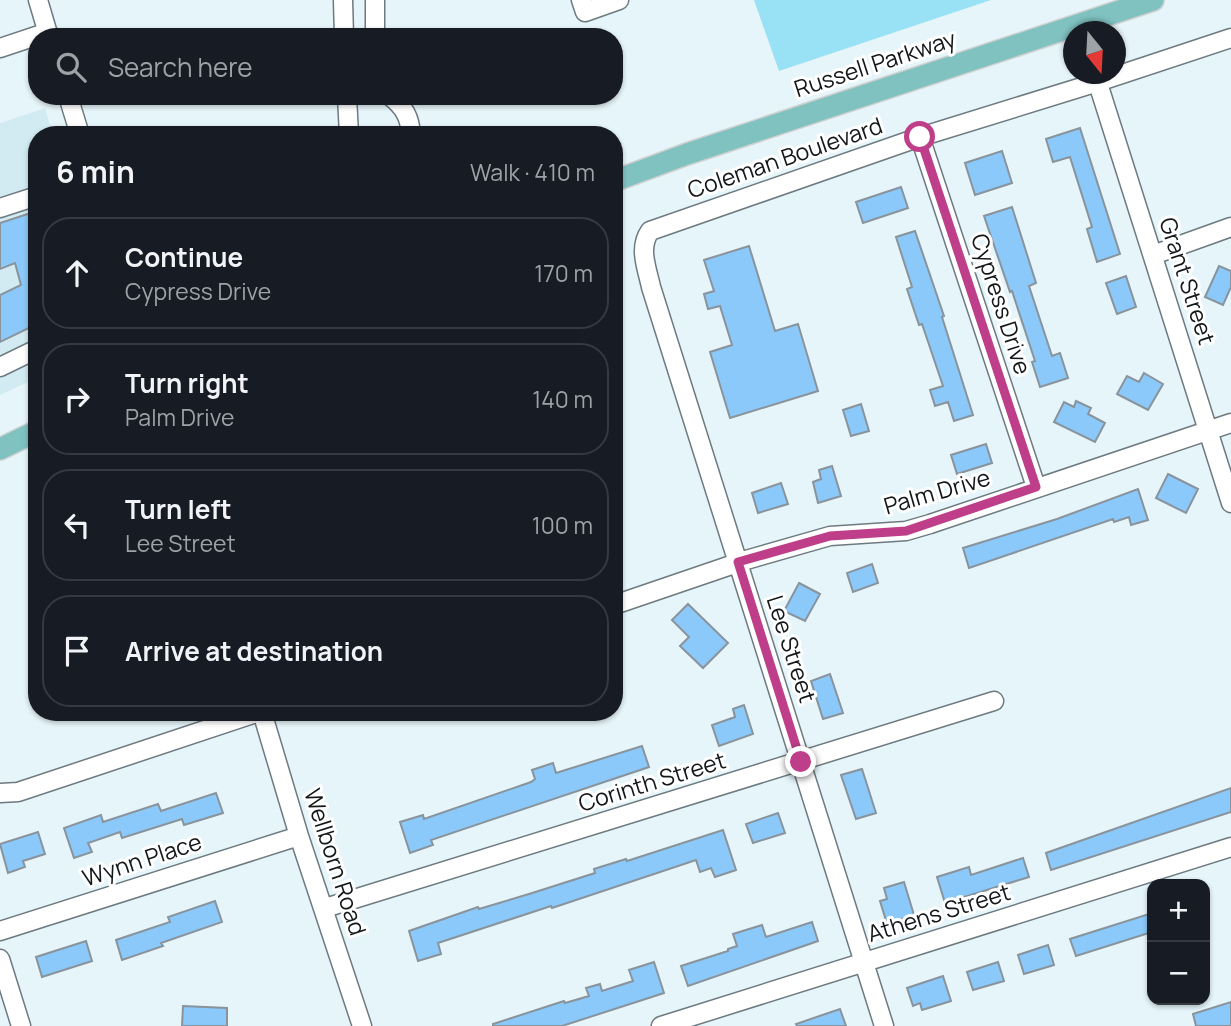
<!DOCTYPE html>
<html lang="en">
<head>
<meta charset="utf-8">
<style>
  :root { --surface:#171b24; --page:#20242c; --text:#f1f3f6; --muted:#9ea1a6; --line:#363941 }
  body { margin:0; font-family:Manrope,sans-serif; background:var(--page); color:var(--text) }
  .controls { position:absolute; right:21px; bottom:21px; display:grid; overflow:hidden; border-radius:14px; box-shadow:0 2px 5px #0004 }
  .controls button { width:63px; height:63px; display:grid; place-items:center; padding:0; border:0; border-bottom:2px solid var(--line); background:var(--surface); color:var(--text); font:35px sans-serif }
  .compass { position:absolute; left:1063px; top:21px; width:63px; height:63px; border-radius:50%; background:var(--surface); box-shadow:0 2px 5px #0004; rotate:162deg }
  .stop { position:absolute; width:21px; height:21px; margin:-16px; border:5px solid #be3e89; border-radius:50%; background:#fff }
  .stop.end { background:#be3e89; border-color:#fff; box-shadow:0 2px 7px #0008 }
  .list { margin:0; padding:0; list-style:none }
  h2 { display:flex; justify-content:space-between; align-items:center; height:91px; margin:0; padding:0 28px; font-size:30px }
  h2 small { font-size:23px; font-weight:400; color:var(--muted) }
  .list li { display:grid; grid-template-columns:46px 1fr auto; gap:21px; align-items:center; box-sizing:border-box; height:112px; margin:0 14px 14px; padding:0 14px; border:2px solid var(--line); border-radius:28px }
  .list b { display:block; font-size:26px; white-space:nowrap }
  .list p { margin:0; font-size:23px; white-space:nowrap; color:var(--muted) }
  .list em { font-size:23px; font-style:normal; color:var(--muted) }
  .icon { flex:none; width:38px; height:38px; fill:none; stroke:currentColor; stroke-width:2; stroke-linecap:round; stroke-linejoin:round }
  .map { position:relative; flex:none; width:1231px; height:1026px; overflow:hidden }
  .search { position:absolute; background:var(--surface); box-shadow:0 2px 5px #0004; left:28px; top:28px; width:595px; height:77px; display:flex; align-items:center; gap:18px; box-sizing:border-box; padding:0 24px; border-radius:28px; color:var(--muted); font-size:26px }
  .panel { position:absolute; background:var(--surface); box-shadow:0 2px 5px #0004; left:28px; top:126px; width:595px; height:595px; border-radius:28px }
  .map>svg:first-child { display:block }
  .built { fill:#d2ebf2 }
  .green { fill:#99e1f5 }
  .building { fill:#8bc9fa; stroke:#89939c; stroke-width:2 }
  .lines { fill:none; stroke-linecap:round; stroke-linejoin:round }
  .minor-casing { stroke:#6d7a7f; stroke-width:21 }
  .major-casing { stroke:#d0d1d1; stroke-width:24 }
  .minor { stroke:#fff; stroke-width:18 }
  .major { stroke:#80c2c0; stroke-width:21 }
  .route { stroke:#be3e89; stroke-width:9 }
  .labels { text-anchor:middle; stroke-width:6; stroke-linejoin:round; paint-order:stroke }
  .street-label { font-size:23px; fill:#121719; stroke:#fff }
</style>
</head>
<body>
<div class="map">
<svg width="1231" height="1026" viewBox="0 0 1231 1026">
  <rect width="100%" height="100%" fill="#e6f5fa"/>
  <!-- built -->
  <path class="built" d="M45 108 53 135H37V378L0 395V123Z"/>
  <!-- green -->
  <path class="green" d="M754 0H991L779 71Z"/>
  <!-- building -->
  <path class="building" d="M1080 128 1120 254 1097 262 1087 229 1092 227 1070 157 1053 162 1046 139Z
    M1002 151 1012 183 975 195 965 163Z
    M901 187 908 208 863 223 856 202Z
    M1012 207 1036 283 1029 286 1052 356 1060 353 1068 378 1040 387 1032 362 1035 361 1012 291 1010 292 984 216Z
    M37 211V324L0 342V295L21 285 15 263 0 269V223Z
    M915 231 944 316 942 317 973 415 954 421 948 402 935 406 930 390 943 386 922 324 919 325 907 289 912 287 896 237Z
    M749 246 775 331 798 324 818 391 730 418 710 352 732 345 720 306 708 309 704 294 714 291 704 260Z
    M1219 266 1231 271V287L1223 305 1205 297Z
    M1126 276 1136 307 1117 314 1106 283Z
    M1144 373 1163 384 1148 410 1117 394 1127 376 1139 382Z
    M1076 401 1091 408 1088 414 1105 423 1095 442 1054 422 1064 402 1074 407Z
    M861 404 869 431 851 436 843 410Z
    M986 444 992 463 957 474 951 455Z
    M832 466 841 496 818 503 813 482 821 479 819 470Z
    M1168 474 1198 489 1186 513 1156 498Z
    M781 483 788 504 758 513 752 493Z
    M1138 489 1148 520 1131 525 1129 517 1114 522 1113 519 969 568 963 548 1057 519Z
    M872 564 878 583 853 592 847 573Z
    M799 583 820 594 805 621 784 611Z
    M688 604 728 643 703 668 680 646 689 637 672 620Z
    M830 674 843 713 823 719 811 681Z
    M744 705 753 734 719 746 712 725 735 717 733 709Z
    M642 746 649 767 431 840 433 845 410 853 400 822 423 815 424 819 531 782 535 779 532 770 553 763 556 773Z
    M862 769 876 813 856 819 841 775Z
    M1231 788V812L1051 870 1046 853Z
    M216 793 223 813 184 825 182 819 122 838 120 832 88 843 92 852 74 858 64 828 101 815 103 822 158 804 161 811Z
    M778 813 785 833 753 843 746 824Z
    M723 830 736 870 715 877 711 868 700 872 696 860 552 908 551 906 438 943 441 954 418 961 409 931 478 907 479 909 529 894 595 873 594 869 626 859 627 861Z
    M38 832 45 854 23 861 25 867 8 873 0 844Z
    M1023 858 1029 877 945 903 937 877 969 867 971 875Z
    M904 882 914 915 887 924 880 901 887 899 884 888Z
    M215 901 222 922 161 943 163 946 122 960 116 940 170 922 168 917Z
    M1152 913V932L1076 956 1070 939Z
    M812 922 818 941 688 986 681 966 728 951V949L737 946 733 934 762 925 766 937Z
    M86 941 92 961 42 977 36 957Z
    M1048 945 1054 965 1024 974 1018 955Z
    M654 962 664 993 562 1026H493V1024L564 1001 565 1003 589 996 586 988 600 984 602 991 633 981 629 970Z
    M998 962 1004 981 973 990 967 972Z
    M943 976 951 1001 922 1010 920 1003 913 1006 907 988Z
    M1231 1002V1026H1196L1193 1014Z
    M183 1006 227 1008V1026H182Z
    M840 1009 846 1026H797L796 1024Z"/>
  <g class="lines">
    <!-- minor casing -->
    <g class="minor-casing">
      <path id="minor" d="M38 0 49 37
        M343 0 344 37
        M375 0V37
        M581 0 585 12 619 0
        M0 48 48 32
        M1095 74 1231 503
        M68 96 80 135
        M347 96 349 135
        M390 96C404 107 410 117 411 135
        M920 137 1036 487
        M0 208 37 196
        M1153 255 1231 227
        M0 367 37 349
        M614 605 746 560 830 536 906 531 930 524 1231 423
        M262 712 299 836 362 1026
        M0 793 18 792 259 712
        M325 908 994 701
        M0 931 299 836
        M0 959 21 1026
        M661 1026 1231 847
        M884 1026 651 287C647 268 638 248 650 231L920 137 1098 82 1231 38"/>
    </g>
    <!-- major casing -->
    <g class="major-casing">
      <path id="major" d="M614 181 687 154 1153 0
        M0 449 37 431"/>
    </g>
    <!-- minor -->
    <use href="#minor" class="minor"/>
    <!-- major -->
    <use href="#major" class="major"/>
  </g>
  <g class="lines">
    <!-- route -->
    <path class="route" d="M801 762 738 562 830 536 906 531 1036 487 920 137"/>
  </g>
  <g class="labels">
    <!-- street labels -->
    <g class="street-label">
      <text transform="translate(875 64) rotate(-18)" y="8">Russell Parkway</text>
      <text transform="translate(785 158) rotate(-19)" y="8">Coleman Boulevard</text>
      <text transform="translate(1187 281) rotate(72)" y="8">Grant Street</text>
      <text transform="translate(1001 304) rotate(72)" y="8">Cypress Drive</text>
      <text transform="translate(937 492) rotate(-16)" y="8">Palm Drive</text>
      <text transform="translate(791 649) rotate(72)" y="8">Lee Street</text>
      <text transform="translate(652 782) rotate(-17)" y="8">Corinth Street</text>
      <text transform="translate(142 860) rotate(-18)" y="8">Wynn Place</text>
      <text transform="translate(335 862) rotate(72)" y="8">Wellborn Road</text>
      <text transform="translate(939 913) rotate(-17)" y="8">Athens Street</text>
    </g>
  </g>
</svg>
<div class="controls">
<button>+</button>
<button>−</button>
</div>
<svg class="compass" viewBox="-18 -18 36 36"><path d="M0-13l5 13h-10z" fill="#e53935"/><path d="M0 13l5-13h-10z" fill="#9ea1a6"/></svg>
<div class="stop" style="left:920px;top:137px"></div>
<div class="stop end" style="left:801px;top:762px"></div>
<div class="search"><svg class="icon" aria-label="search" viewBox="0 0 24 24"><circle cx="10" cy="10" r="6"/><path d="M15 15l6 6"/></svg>Search here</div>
<section class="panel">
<h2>6 min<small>Walk · 410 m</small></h2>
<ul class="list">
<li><svg class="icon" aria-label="ahead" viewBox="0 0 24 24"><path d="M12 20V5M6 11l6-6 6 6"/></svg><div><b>Continue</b><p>Cypress Drive</p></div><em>170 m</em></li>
<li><svg class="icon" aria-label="right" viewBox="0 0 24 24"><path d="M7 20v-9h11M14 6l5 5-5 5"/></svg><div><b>Turn right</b><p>Palm Drive</p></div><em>140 m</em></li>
<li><svg class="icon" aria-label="left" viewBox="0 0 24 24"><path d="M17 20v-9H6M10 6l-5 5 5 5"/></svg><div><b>Turn left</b><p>Lee Street</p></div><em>100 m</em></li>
<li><svg class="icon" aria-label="arrive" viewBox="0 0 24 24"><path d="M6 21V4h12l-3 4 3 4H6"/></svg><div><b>Arrive at destination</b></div></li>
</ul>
</section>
</div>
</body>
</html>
